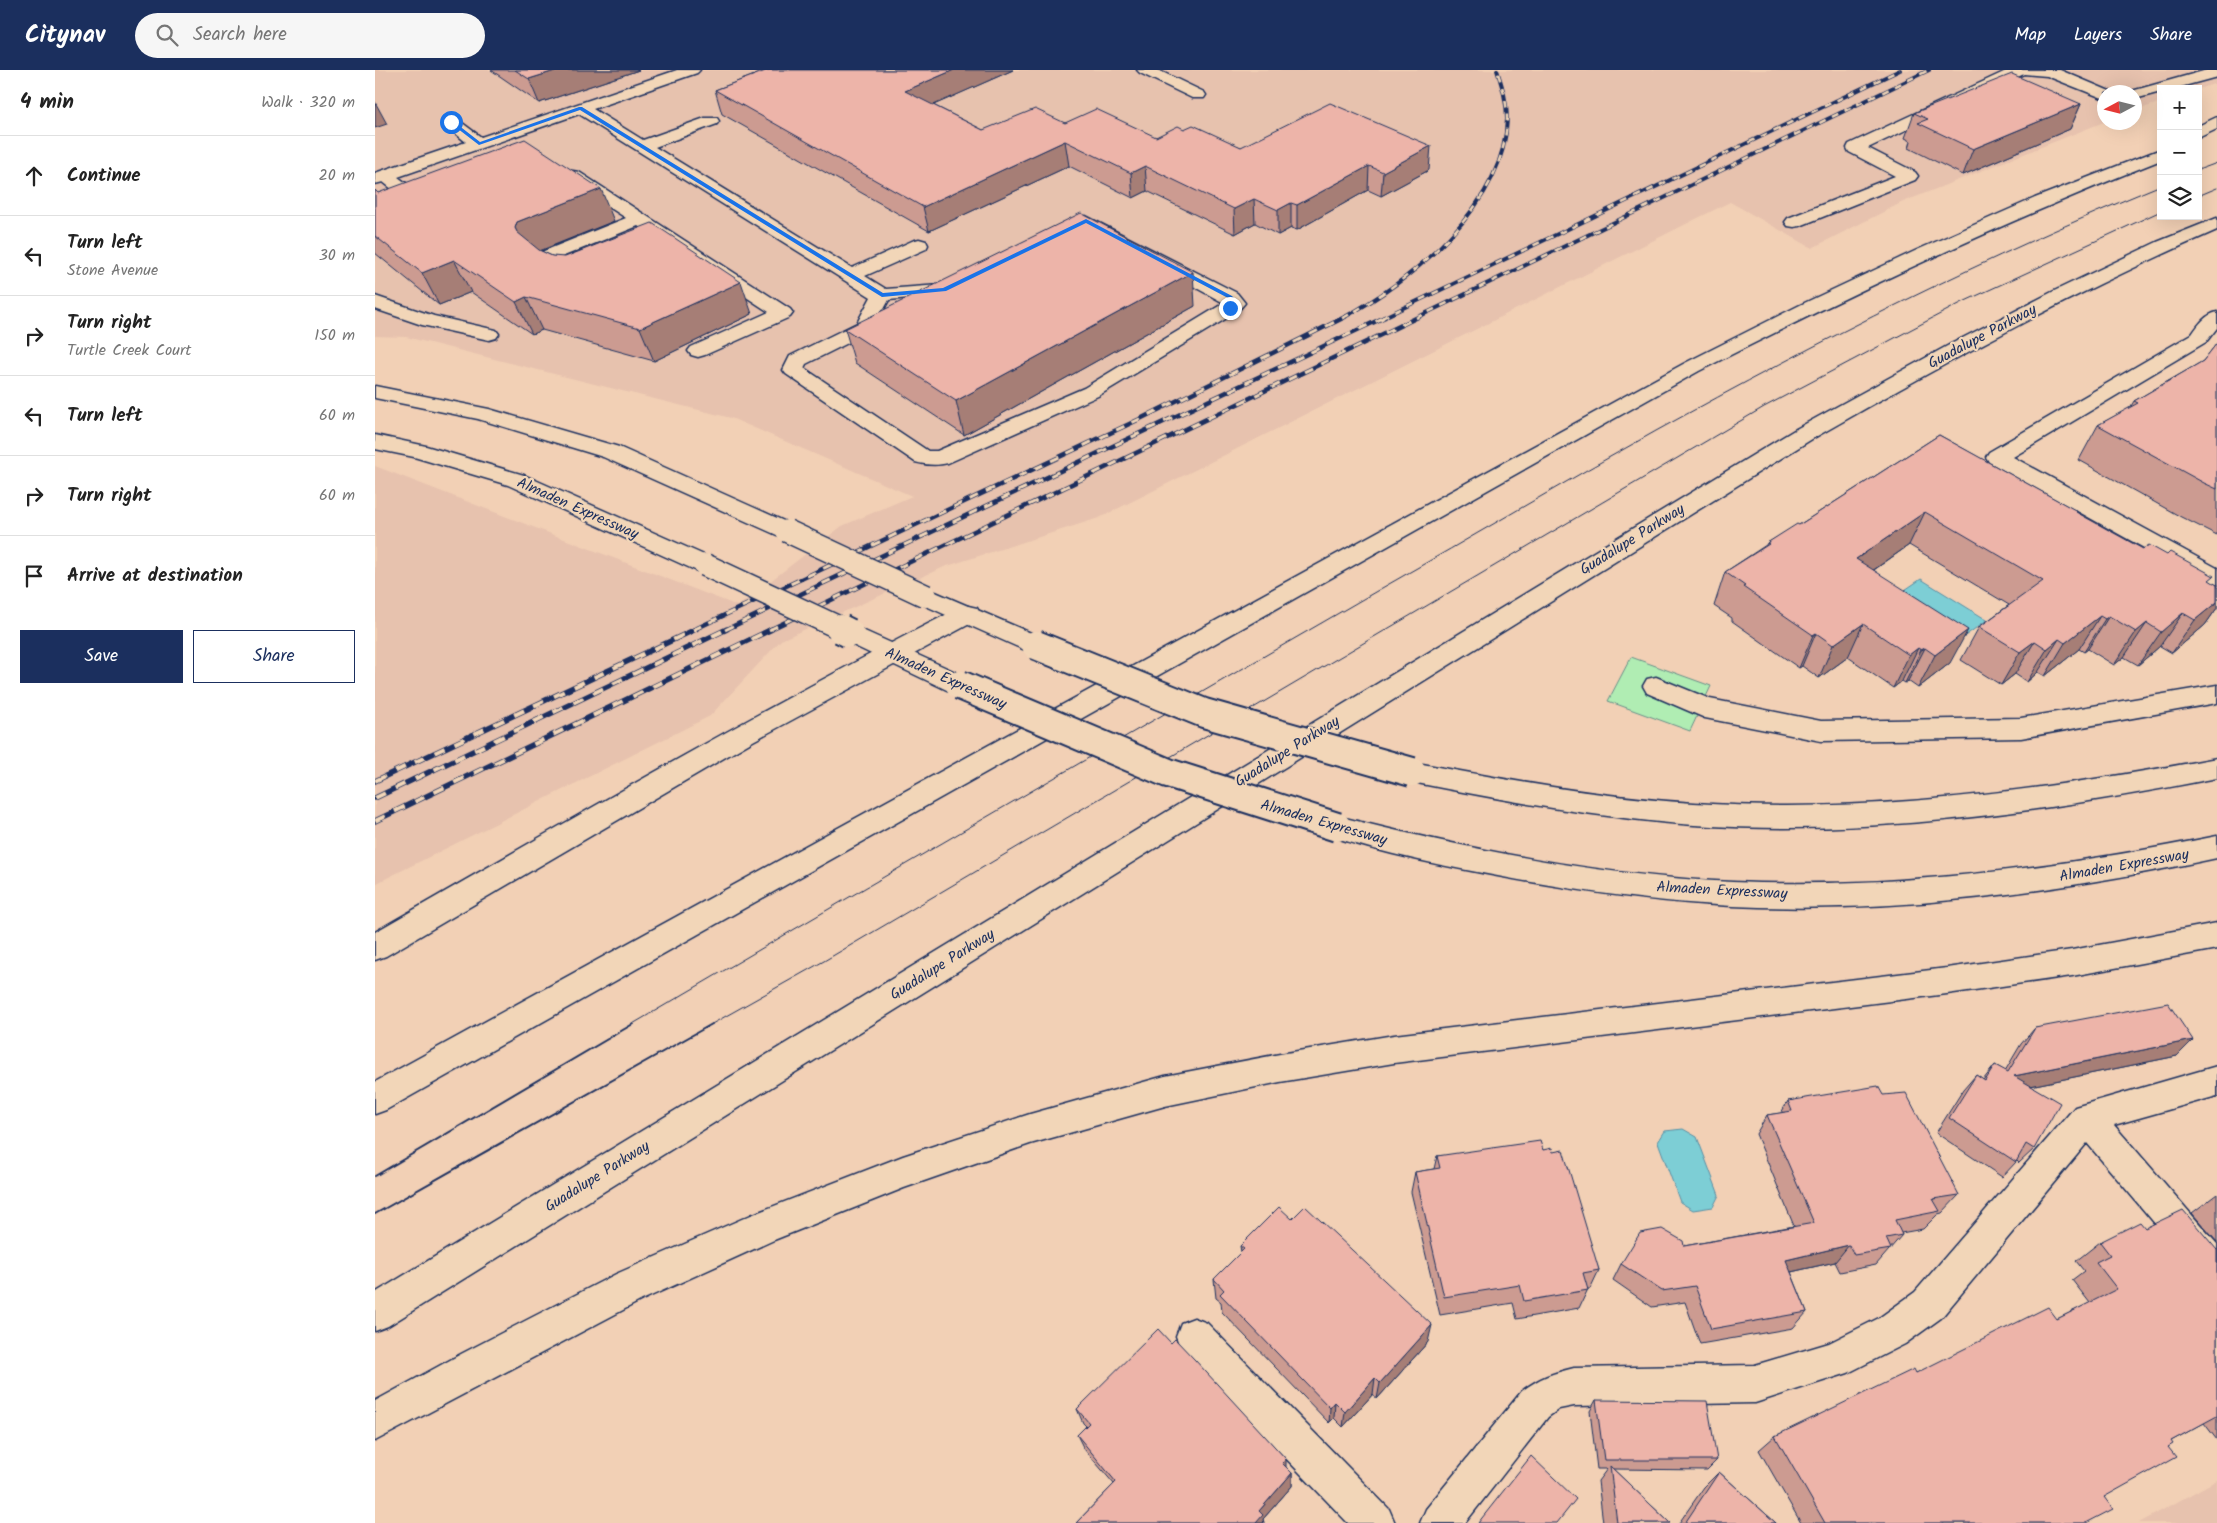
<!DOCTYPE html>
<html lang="en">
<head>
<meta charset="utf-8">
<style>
  :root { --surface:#fff; --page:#f6f6f6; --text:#222; --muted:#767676; --line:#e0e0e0; --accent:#1b2f5e }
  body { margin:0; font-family:Kalam,sans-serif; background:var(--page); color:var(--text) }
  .controls { position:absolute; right:15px; top:15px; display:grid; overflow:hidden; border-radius:0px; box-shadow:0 5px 20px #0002 }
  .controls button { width:45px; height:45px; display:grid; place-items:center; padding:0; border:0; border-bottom:1px solid var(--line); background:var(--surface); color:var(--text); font:25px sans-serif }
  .compass { position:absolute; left:1722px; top:15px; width:45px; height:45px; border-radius:50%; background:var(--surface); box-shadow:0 5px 20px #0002; rotate:263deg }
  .stop { position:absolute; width:15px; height:15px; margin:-11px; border:4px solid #1a73e8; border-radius:50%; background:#fff }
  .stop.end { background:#1a73e8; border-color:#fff; box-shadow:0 1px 5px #0008 }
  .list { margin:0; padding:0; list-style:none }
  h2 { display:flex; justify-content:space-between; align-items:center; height:65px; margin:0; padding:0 20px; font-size:21px }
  h2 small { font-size:16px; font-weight:400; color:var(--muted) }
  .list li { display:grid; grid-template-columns:32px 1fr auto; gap:15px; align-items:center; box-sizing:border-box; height:80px; padding:0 20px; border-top:1px solid var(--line) }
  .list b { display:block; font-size:19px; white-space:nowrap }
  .list p { margin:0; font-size:16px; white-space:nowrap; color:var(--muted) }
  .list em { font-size:16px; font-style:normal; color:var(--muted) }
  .actions { display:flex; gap:10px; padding:15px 20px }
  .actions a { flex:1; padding:11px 0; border:1px solid var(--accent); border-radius:0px; text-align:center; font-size:18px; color:var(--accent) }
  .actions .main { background:var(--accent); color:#fff }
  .icon { flex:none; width:28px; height:28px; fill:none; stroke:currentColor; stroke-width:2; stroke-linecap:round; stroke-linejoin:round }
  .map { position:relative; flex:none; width:1842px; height:1453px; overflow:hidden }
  header { display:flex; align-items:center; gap:30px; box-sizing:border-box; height:70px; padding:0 25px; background:var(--accent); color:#fff }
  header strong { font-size:24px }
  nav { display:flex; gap:28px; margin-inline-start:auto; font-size:18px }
  .search { width:350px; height:45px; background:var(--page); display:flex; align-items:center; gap:12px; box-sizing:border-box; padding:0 18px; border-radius:28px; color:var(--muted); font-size:19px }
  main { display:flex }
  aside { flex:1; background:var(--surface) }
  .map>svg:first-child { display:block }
  .built { fill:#e7c2ae }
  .green { fill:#b0edb3; stroke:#668e88 }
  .water { fill:#7dced5; stroke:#568ea5 }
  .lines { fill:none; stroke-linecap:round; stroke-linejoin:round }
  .minor-casing { stroke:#1b2f5e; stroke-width:3 }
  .major-casing { stroke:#1b2f5e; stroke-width:3 }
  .highway-casing { stroke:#1b2f5e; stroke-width:3 }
  .minor { fill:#f2d6b8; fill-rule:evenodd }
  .major { fill:#f2d6b8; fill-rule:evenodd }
  .highway { fill:#f2d6b8; fill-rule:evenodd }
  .tram-far1 { stroke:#1b2f5e; stroke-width:1 }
  .tram { stroke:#1b2f5e; stroke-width:2 }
  .rail-far2-casing { stroke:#1b2f5e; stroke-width:4 }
  .rail-far1-casing { stroke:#1b2f5e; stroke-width:4.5 }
  .rail-casing { stroke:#1b2f5e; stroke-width:5.5 }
  .rail-far2 { stroke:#f2d6b8; stroke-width:2.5; stroke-dasharray:7; stroke-linecap:butt }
  .rail-far1 { stroke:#f2d6b8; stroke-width:3; stroke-dasharray:9; stroke-linecap:butt }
  .rail { stroke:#f2d6b8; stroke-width:4; stroke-dasharray:11; stroke-linecap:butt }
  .major-bridge-far1-casing { stroke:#1b2f5e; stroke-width:25; stroke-linecap:butt }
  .major-bridge-casing { stroke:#1b2f5e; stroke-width:32; stroke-linecap:butt }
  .major-bridge-far1 { stroke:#f2d6b8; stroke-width:22 }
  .major-bridge { stroke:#f2d6b8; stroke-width:28 }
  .wall { fill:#cc9b91; stroke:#1b2f5e }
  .shaded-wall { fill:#a67e76; stroke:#1b2f5e }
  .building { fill:#edb4a9; stroke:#1b2f5e }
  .route { fill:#1a73e8 }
  .labels { text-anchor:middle; stroke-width:4.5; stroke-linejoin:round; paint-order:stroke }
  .street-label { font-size:15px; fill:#1b2f5e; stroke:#f2d6b8 }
</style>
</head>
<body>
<header>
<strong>Citynav</strong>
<div class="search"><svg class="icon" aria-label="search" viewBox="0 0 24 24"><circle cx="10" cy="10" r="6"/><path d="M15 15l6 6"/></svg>Search here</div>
<nav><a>Map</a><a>Layers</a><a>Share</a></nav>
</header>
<main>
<aside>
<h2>4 min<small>Walk · 320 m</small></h2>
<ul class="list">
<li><svg class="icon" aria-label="ahead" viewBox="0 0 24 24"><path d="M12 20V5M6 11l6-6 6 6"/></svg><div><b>Continue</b></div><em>20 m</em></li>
<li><svg class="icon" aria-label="left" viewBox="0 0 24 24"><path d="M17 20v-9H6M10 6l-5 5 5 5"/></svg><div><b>Turn left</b><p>Stone Avenue</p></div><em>30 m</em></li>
<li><svg class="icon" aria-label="right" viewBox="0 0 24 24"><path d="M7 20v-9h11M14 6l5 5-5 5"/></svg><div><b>Turn right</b><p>Turtle Creek Court</p></div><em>150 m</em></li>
<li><svg class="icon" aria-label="left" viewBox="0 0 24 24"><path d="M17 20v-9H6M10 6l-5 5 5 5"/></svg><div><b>Turn left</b></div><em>60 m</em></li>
<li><svg class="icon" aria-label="right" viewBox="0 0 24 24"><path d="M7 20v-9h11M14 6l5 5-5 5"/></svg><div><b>Turn right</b></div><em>60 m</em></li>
<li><svg class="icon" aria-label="arrive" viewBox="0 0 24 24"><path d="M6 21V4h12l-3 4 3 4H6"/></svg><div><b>Arrive at destination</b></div></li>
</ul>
<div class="actions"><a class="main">Save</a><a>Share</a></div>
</aside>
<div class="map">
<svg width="1842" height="1453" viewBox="0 0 1842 1453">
  <rect width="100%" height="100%" fill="#f2d0b5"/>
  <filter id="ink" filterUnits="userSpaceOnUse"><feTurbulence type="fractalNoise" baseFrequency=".02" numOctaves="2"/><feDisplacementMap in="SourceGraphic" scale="10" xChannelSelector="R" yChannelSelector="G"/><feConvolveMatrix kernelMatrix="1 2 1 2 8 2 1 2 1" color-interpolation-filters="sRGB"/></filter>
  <g filter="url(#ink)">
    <!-- built -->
    <path class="built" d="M0 0H1842V13L1823 19H1786V32L1760 41V22H1730L1729 52 1528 132 1437 178 1355 132 724 448 569 497 406 570 335 646 0 814V396L363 536 467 456 537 426 356 348 31 267 0 266Z
      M1842 1410V1453H1764Z"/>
    <!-- green -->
    <path class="green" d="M1256 587 1336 616 1315 661 1233 631Z"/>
    <!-- water -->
    <path class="water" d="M1546 509 1612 550 1587 568 1521 526Z
      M1308 1059 1322 1067 1344 1125 1338 1137 1318 1140 1305 1132 1283 1072 1290 1061Z"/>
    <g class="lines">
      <!-- minor casing -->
      <g class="minor-casing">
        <path id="minor" d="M302 0H325L322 3 218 39 268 70 330 48H342L344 51 342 54 280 77 477 198 537 171 544 169 551 171 553 175 551 179 490 206 511 219 565 215 711 146 862 223 870 233 862 242 723 326 573 393C562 396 551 395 540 392L411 304 408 300 415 286 482 253 496 227 204 44 23 107 46 124 55 122 61 123 64 127C61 131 59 132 54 133 36 140 22 122 8 112L0 114V103L91 72 70 55 68 52 70 49H82L106 67ZM711 158 849 233 709 318 562 381H553L429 298 431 294 497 261 514 230 576 224Z
          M762 0H783L829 22 831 25 829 28H817L765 3Z
          M1633 0H1685L1737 22H1730V29L1672 6 1649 4 1493 78 1540 102 1543 106 1540 110 1425 156 1419 157 1413 156 1410 152 1413 148 1520 106 1474 82 1472 78 1474 74Z
          M1832 0H1842V7L1798 19H1786V22L1760 29V22H1753Z
          M198 101 204 102 415 239 418 243 415 247 330 285 323 287 316 285 313 281 316 277 394 242 263 156 179 190 196 206 194 210C180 213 164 200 157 189L159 185 251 148 192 110 189 106 192 102Z
          M0 226 59 246 121 260 124 264 121 268 114 270 47 255 0 239Z
          M1842 242V258L1831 272 1638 387 1842 498V516L1834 514 1614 392 1611 387 1614 382 1817 264C1824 254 1830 245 1842 242Z
          M1281 607 1335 629 1446 651 1646 648 1842 615V633L1646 668 1446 671 1330 648 1272 623 1268 616 1272 609Z
          M1842 996V1026L1739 1055 1842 1174V1219L1830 1213 1712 1073 1566 1248 1530 1274 1473 1303 1380 1333 1199 1336 1184 1339 1173 1347 1090 1453H1045L1051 1439 1147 1321C1164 1308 1178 1303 1199 1298L1380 1295 1454 1273 1504 1248 1540 1222 1700 1037Z
          M819 1248 832 1253 1014 1439 1020 1453H973L806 1279 801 1266 806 1253Z"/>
      </g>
      <!-- major casing -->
      <g class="major-casing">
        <path id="major" d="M0 316 114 339 244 377 420 456 424 461 420 466 412 469 404 466 228 387 103 349 0 328Z
          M0 365 51 376 149 405 338 489 342 495 338 501 330 503 322 501 133 415 39 387 0 379Z
          M551 518 670 569 674 575 670 581 661 584 652 581 542 532 539 526 542 520Z
          M474 554 594 608 598 615 594 622 585 624 576 622 465 569 462 563 465 557Z
          M1842 688V708C1670 742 1495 767 1319 755 1224 748 1131 731 1037 712L1027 709 1023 702 1027 695 1037 692C1131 710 1224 727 1319 733 1495 745 1670 720 1842 688Z
          M962 746C1092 779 1224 806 1358 812 1521 819 1683 798 1842 766V788C1683 822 1520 844 1357 836 1280 832 1204 821 1128 807 1069 796 1009 784 952 765L948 757 952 749Z"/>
      </g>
      <!-- highway casing -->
      <g class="highway-casing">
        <path id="highway" d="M1842 47V59L1823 68V56Z
          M1786 79V90C1628 152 1475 224 1324 301L11 1040 0 1044V1012L1310 293 1425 235 1542 180 1660 128Z
          M1842 148V160C1702 221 1569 293 1437 369L13 1256 0 1261V1223L1421 359 1574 275 1677 222 1782 172Z
          M593 536 602 538 605 544 602 550 378 671 11 886 0 890V862C193 751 386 639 584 538Z
          M1842 853V879L1697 906 1572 924 1019 993 905 1012 790 1036 655 1074 529 1118 399 1170 267 1230 0 1371V1331L86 1284 241 1204 376 1145 528 1086 655 1044 790 1006 905 984 1019 965 1572 898 1697 880Z"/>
      </g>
      <!-- minor -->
      <use href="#minor" class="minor"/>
      <!-- major -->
      <use href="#major" class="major"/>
      <!-- highway -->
      <use href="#highway" class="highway"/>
      <!-- tram-far1 -->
      <path class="tram-far1" d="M1823 100 1842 93
        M1823 126 1842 118
        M256 955C506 808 756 663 1007 518 1099 466 1189 412 1281 361 1445 270 1613 186 1786 115
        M335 955 449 891 1389 337 1588 232 1786 141"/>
      <!-- tram -->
      <path class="tram" d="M0 1106 258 954
        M0 1144 337 954"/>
      <!-- rail-far2 casing -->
      <g class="rail-far2-casing">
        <path id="rail-far2" d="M968 248C1037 210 1130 135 1132 49 1132 31 1127 16 1122 0
          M1007 248 1525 0
          M1041 248 1554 0"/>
      </g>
      <!-- rail-far1 casing -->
      <g class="rail-far1-casing">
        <path id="rail-far1" d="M318 560 767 348 970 247
          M350 560 1010 247
          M394 560 1043 247"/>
      </g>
      <!-- rail casing -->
      <g class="rail-casing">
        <path id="rail" d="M0 711 321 559
          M0 728 352 559
          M0 751 397 559"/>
      </g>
      <!-- rail-far2 -->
      <use href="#rail-far2" class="rail-far2"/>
      <!-- rail-far1 -->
      <use href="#rail-far1" class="rail-far1"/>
      <!-- rail -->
      <use href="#rail" class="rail"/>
      <!-- major-bridge-far1 casing -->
      <g class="major-bridge-far1-casing">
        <path id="major-bridge-far1" d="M412 461 551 526
          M330 495 469 560"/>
      </g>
      <!-- major-bridge casing -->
      <g class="major-bridge-casing">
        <path id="major-bridge" d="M466 559 474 563
          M661 575 829 643 1037 702
          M585 615 793 703 962 757"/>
      </g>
      <!-- major-bridge-far1 -->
      <use href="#major-bridge-far1" class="major-bridge-far1"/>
      <!-- major-bridge -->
      <use href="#major-bridge" class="major-bridge"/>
    </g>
    <!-- wall -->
    <path class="wall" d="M116 0H264L164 33Z
      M393 0H638L558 35 608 60 690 53 781 67 809 59 866 77 1054 100 1006 126 993 120 922 160 916 158 903 165 880 153 860 164 772 121 758 128 694 96 554 161 347 44 340 20Z
      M1706 34 1695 59 1588 105 1534 78 1536 71 1530 68 1539 43Z
      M0 120 3 123 239 151 166 181 177 186 377 244 279 291 167 260 157 264 96 222 64 235 0 183Z
      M820 236 589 365 480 293 470 259Z
      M1842 273V465L1806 447 1704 390 1723 355 1755 338 1759 331 1828 291Z
      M1564 365 1768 479 1842 515V538L1830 555 1797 583 1785 576 1763 595 1749 587 1739 595 1713 579 1709 582 1704 579 1670 606 1663 602 1652 612 1640 604 1626 615 1586 590 1604 557 1634 535 1534 475 1499 500 1575 593 1543 618 1533 611 1530 613 1527 611 1518 618 1473 587 1444 608 1427 596 1424 598 1357 551V548L1339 536 1350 502 1391 475 1392 473 1424 455Z
      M1660 958 1818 970 1802 986 1655 1016 1659 1079 1644 1093 1642 1091 1627 1107 1561 1063 1588 1020 1601 1005 1608 1010 1620 995 1630 1001 1646 974Z
      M1508 1025 1584 1125 1567 1143 1563 1144 1548 1159 1526 1163 1527 1165 1501 1195 1465 1202 1460 1192 1416 1202 1432 1242 1418 1258 1325 1274 1310 1232 1277 1237 1238 1210 1246 1194 1309 1176 1419 1156 1381 1064 1392 1045 1406 1043 1413 1031Z
      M1168 1080 1178 1082 1224 1200 1215 1219H1213L1204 1238 1142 1249 1138 1233 1065 1245 1036 1122 1040 1102 1059 1099 1062 1086Z
      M1842 1124V1172L1817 1143Z
      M917 1149 1053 1272 1002 1329 998 1324 968 1357 959 1348 954 1353 847 1242 846 1232 841 1228 839 1209 866 1182 865 1176Z
      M1770 1158 1842 1180V1370L1829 1353 1796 1371 1793 1377 1729 1427 1711 1453H1426L1384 1380 1400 1366 1541 1303 1682 1249 1715 1233 1697 1210 1709 1201 1701 1191 1725 1172Z
      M1221 1330 1342 1390 1332 1400 1238 1399 1295 1453H1228L1223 1411 1232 1399H1222L1215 1341Z
      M702 1339 911 1397 917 1403V1416L888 1449 889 1453H701L739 1414 709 1379 702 1365 711 1356 708 1353Z
      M1344 1402 1401 1453H1304L1329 1417Z"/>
    <!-- shaded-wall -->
    <path class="shaded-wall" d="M183 0H264L164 33 154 9Z
      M579 0H638L536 45 530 21Z
      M0 32 12 54 0 58Z
      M1706 34 1695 59 1588 105 1598 79Z
      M690 71 694 96 554 161 548 137Z
      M1056 76 1054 100 1006 126 1008 102Z
      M770 96 772 121 758 128 756 103Z
      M994 96 993 120 922 160V135Z
      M226 119 239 151 157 184 155 190 140 158 142 152Z
      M879 129 880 153 860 164 859 139Z
      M916 133V158L903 165V140Z
      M79 190 96 222 64 235 47 203Z
      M818 202 820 236 589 365 581 331Z
      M366 212 377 244 279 291 265 258Z
      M151 227 167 260 157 264 141 232Z
      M1550 442 1534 475 1467 522 1481 489Z
      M1842 532V538L1830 555 1797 583 1820 550Z
      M1808 543 1785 576 1763 595 1786 562Z
      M1725 546 1704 579 1670 606 1690 573Z
      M1734 546 1713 579 1709 582 1730 549Z
      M1772 553 1749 587 1739 595 1761 562Z
      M1488 554 1473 587 1444 608 1458 575Z
      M1593 560 1575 593 1543 618 1560 585Z
      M1441 563 1427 596 1424 598 1438 565Z
      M1684 569 1663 602 1652 612 1672 579Z
      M1660 571 1640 604 1626 615 1645 582Z
      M1543 578 1527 611 1518 618 1534 585Z
      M1550 578 1533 611 1530 613 1546 580Z
      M1818 970 1802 986 1626 1022 1639 1006Z
      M1474 1175 1460 1192 1398 1206 1411 1190Z
      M1057 1255 1053 1272 1002 1329 1005 1313Z
      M1000 1308 998 1324 968 1357 970 1342Z
      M960 1332 959 1348 954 1353 955 1338Z
      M911 1389V1402L907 1393Z
      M917 1403V1416L888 1449 889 1453H881L884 1441Z"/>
    <!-- building -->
    <path class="building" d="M140 0H183L154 9Z
      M393 0H579L530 21 608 60 660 39 690 53 721 39 781 67 803 56 809 59 818 55 866 77 955 33 1056 76 1008 102 994 96 922 135 916 133 903 140 879 129 859 139 770 96 756 103 690 71 548 137 340 20Z
      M1637 4 1706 34 1598 79 1543 53 1553 49 1539 43Z
      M150 69 226 119 142 152 140 158 142 162 164 180 177 186 190 187 277 153 366 212 265 258 151 227 141 232 79 190 47 203 0 166V120L3 123Z
      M706 143 818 202 581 331 470 259Z
      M1842 273V419L1829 413 1723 355 1763 333 1759 331 1828 291Z
      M1564 365 1702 441 1701 442 1768 479 1774 475 1792 485 1795 482 1839 506 1834 510 1842 515V532L1820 550 1808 543 1786 562 1772 553 1761 562 1734 546 1730 549 1725 546 1690 573 1684 569 1672 579 1660 571 1645 582 1604 557 1668 511 1550 442 1481 489 1593 560 1560 585 1550 578 1546 580 1543 578 1534 585 1488 554 1458 575 1441 563 1438 565 1368 517 1370 516 1350 502 1394 474 1392 473 1422 454 1424 455Z
      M1793 933 1818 970 1639 1006 1685 1033 1659 1079 1651 1074 1641 1092 1574 1048 1601 1005 1610 1011 1620 995 1633 1002 1660 958Z
      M1503 1016 1508 1025 1531 1023 1584 1125 1558 1129 1565 1141 1520 1150 1527 1165 1511 1168 1516 1179 1479 1185 1474 1175 1411 1190 1432 1242 1336 1259 1320 1216 1287 1221 1246 1194 1265 1163 1287 1159 1308 1171 1309 1176 1439 1153 1392 1045 1417 1041 1413 1031Z
      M1165 1071 1168 1080 1177 1078 1178 1082 1188 1080 1224 1200 1208 1203 1213 1220 1149 1231 1145 1215 1069 1227 1040 1102 1065 1098 1062 1086Z
      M930 1136 1057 1255 1005 1313 1000 1308 970 1342 960 1332 955 1338 845 1224 849 1220 839 1209 869 1179 865 1176 904 1137 917 1149Z
      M1808 1140 1842 1180V1346L1796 1371 1798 1374 1793 1377 1801 1387 1729 1427 1738 1439 1711 1453H1450L1400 1366 1539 1299 1541 1303 1673 1237 1682 1249 1742 1219 1721 1192 1735 1185 1725 1172 1765 1152 1770 1158Z
      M783 1259 796 1273 800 1269 820 1290 911 1389 907 1393 917 1403 884 1441 888 1445 881 1453H701L741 1412 702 1365 714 1353 702 1339Z
      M1221 1330 1332 1331 1342 1390H1229Z
      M1156 1386 1201 1429 1182 1453H1103Z
      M1235 1396 1295 1453H1242Z
      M1344 1402 1401 1453H1310Z"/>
  </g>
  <!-- route -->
  <path class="route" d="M204 37H207L508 223 568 218 711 149 857 226 863 233 857 240H853L857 233 853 228 711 153 571 221 507 227 205 40 104 75 74 52 78 51 105 72Z"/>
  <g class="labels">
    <!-- street labels -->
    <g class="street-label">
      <text transform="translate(1607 266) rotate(-28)" y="5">Guadalupe Parkway</text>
      <text transform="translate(203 438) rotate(24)" y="5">Almaden Expressway</text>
      <text transform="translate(1257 469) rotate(-32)" y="5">Guadalupe Parkway</text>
      <text transform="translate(571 608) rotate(24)" y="5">Almaden Expressway</text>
      <text transform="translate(912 681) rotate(-32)" y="5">Guadalupe Parkway</text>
      <text transform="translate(949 752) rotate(16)" y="5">Almaden Expressway</text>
      <text transform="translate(1749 795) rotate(-10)" y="5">Almaden Expressway</text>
      <text transform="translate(1347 820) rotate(3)" y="5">Almaden Expressway</text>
      <text transform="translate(567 894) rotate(-32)" y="5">Guadalupe Parkway</text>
      <text transform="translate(222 1106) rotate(-32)" y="5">Guadalupe Parkway</text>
    </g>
  </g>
</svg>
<div class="controls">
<button>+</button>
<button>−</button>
<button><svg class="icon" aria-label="layers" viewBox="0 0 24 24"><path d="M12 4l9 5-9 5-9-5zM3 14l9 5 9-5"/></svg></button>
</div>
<svg class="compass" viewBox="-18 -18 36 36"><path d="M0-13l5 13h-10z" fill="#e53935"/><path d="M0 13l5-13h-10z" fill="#767676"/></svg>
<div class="stop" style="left:76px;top:52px"></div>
<div class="stop end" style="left:855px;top:238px"></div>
</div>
</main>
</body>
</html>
